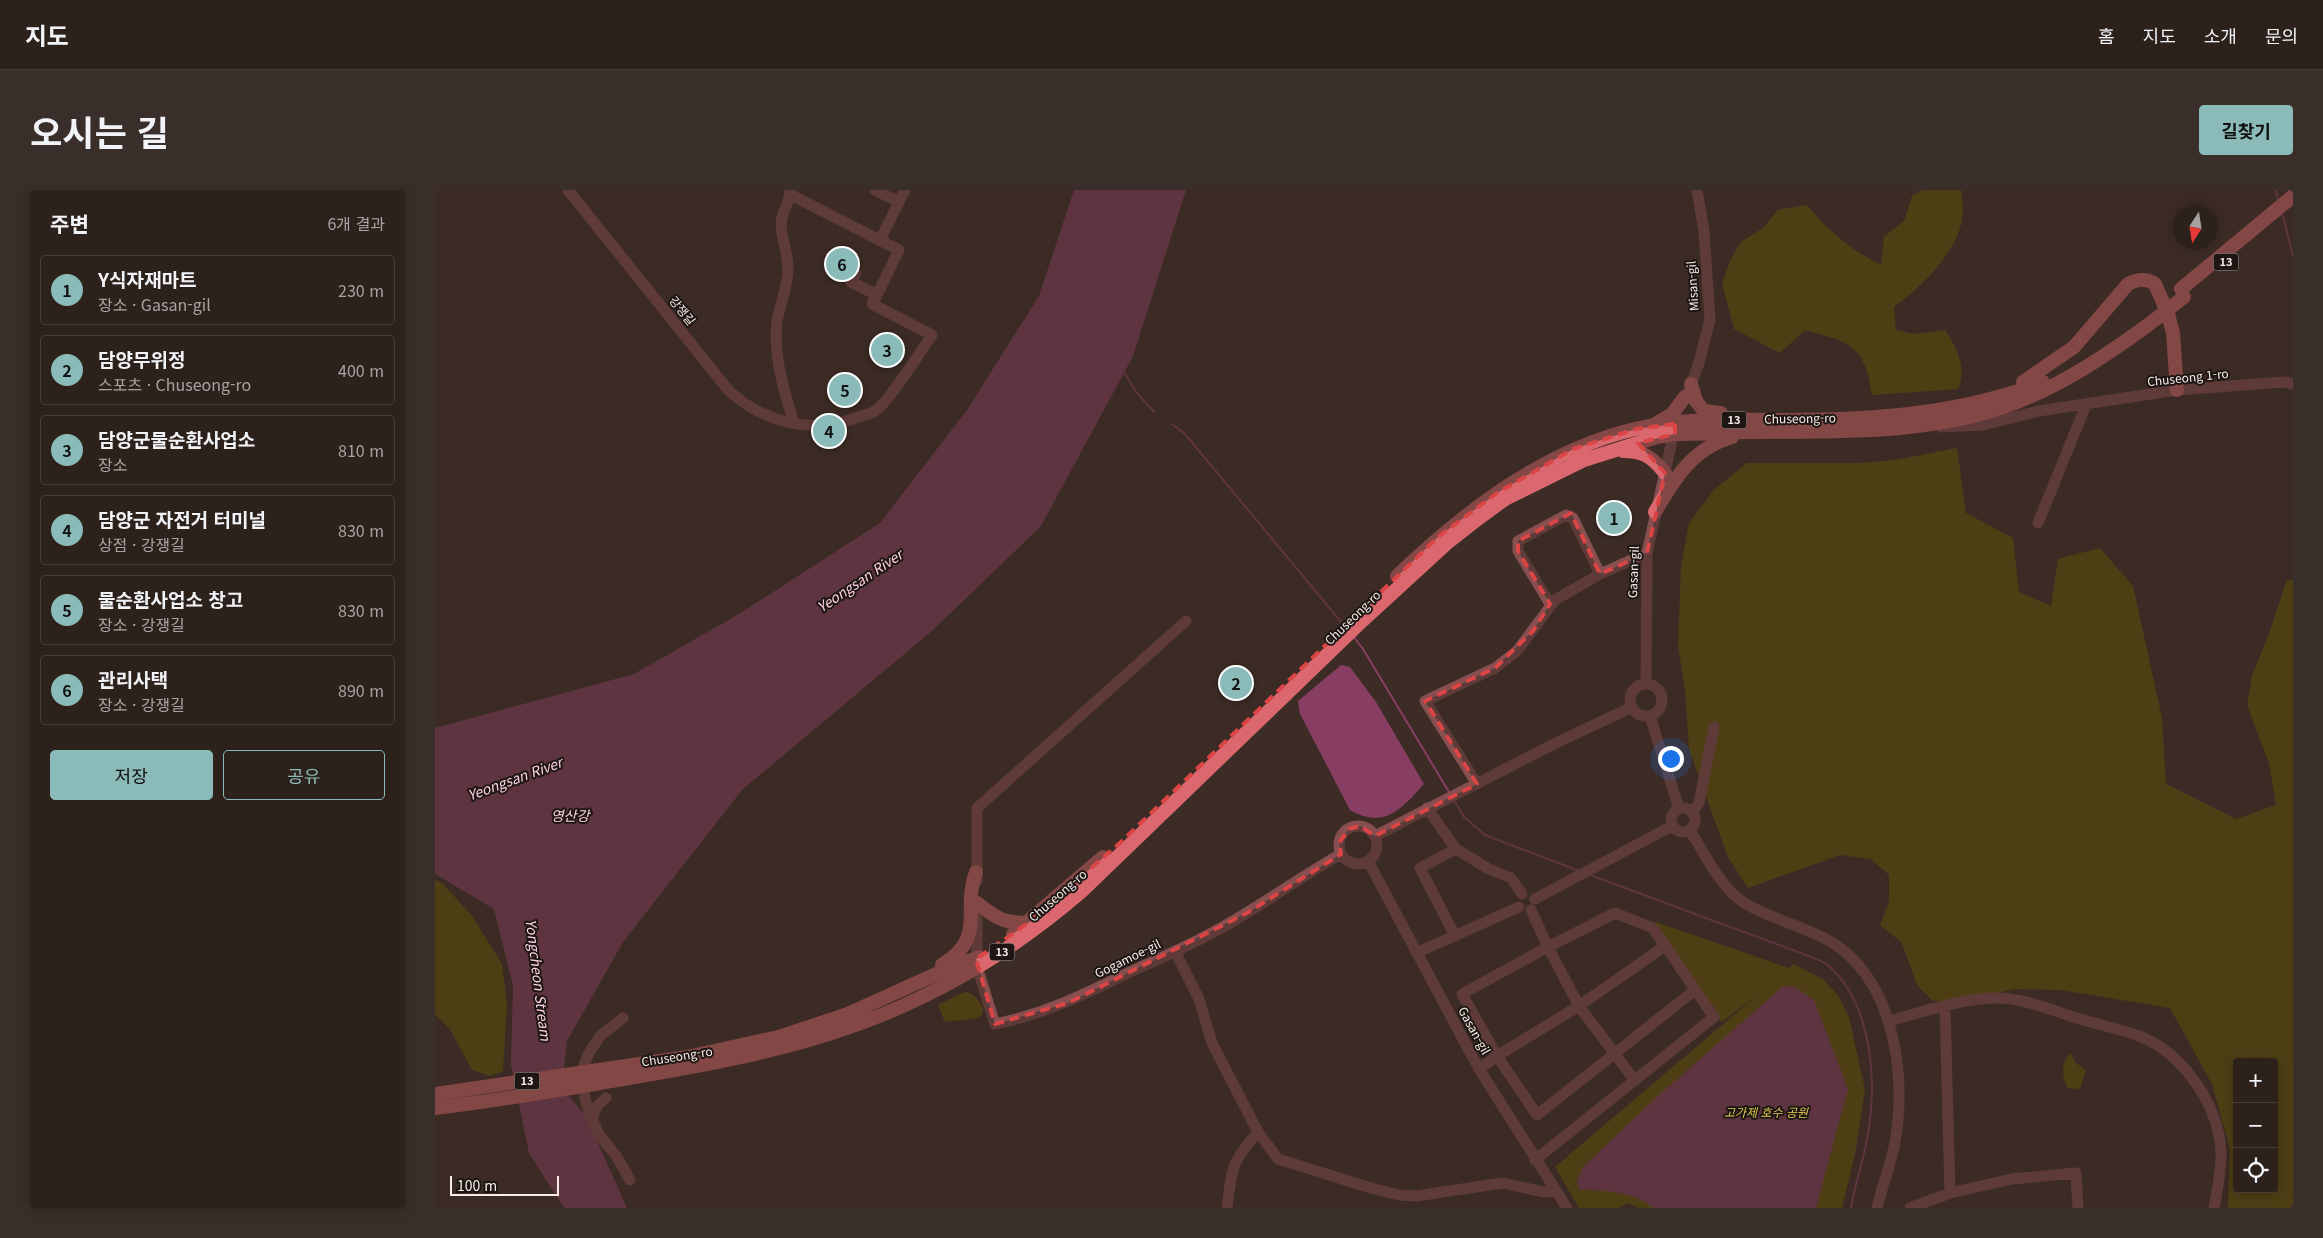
<!DOCTYPE html>
<html lang="ko">
<head>
<meta charset="utf-8">
<style>
  :root { --surface:#2d211c; --page:#392e29; --text:#f1f3f6; --muted:#a7a3a3; --line:#483e3b; --accent:#8bbbb9 }
  body { margin:0; font-family:Georgia,"Noto Sans KR",serif; background:var(--page); color:var(--text) }
  .controls { position:absolute; right:15px; bottom:15px; display:grid; overflow:hidden; border-radius:5px; box-shadow:0 2px 12px #0003 }
  .controls button { width:45px; height:45px; display:grid; place-items:center; padding:0; border:0; border-bottom:1px solid var(--line); background:var(--surface); color:var(--text); font:25px sans-serif }
  .compass { position:absolute; left:1738px; top:15px; width:45px; height:45px; border-radius:50%; background:var(--surface); box-shadow:0 2px 12px #0003; rotate:192deg }
  .scale { position:absolute; left:15px; bottom:12px; width:109px; box-sizing:border-box; padding-left:5px; border:2px solid #f7ece8; border-top:0; font-size:14px; line-height:18px; white-space:nowrap; color:#f7ece8; -webkit-text-stroke:4px #1d1613; paint-order:stroke }
  .you { position:absolute; left:1235px; top:568px; width:18px; height:18px; margin:-12px; border:4px solid #fff; border-radius:50%; background:#1a73e8; box-shadow:0 0 0 8px #1a73e833 }
  .badge { display:grid; place-items:center; width:32px; height:32px; border-radius:50%; background:var(--accent); color:#111; font-size:16px; font-weight:700 }
  .pin { position:absolute; translate:-50% -50%; border:2px solid #fff; box-shadow:0 1px 5px #0006 }
  .list { margin:0; padding:0; list-style:none }
  h2 { display:flex; justify-content:space-between; align-items:center; height:65px; margin:0; padding:0 20px; font-size:21px }
  h2 small { font-size:16px; font-weight:400; color:var(--muted) }
  .list li { display:grid; grid-template-columns:32px 1fr auto; gap:15px; align-items:center; box-sizing:border-box; height:70px; margin:0 10px 10px; padding:0 10px; border:1px solid var(--line); border-radius:5px }
  .list b { display:block; font-size:19px; white-space:nowrap }
  .list p { margin:0; font-size:16px; white-space:nowrap; color:var(--muted) }
  .list em { font-size:16px; font-style:normal; color:var(--muted) }
  .actions { display:flex; gap:10px; padding:15px 20px }
  .actions a { flex:1; padding:11px 0; border:1px solid var(--accent); border-radius:5px; text-align:center; font-size:18px; color:var(--accent) }
  .actions .main { background:var(--accent); color:#111 }
  .icon { flex:none; width:28px; height:28px; fill:none; stroke:currentColor; stroke-width:2; stroke-linecap:round; stroke-linejoin:round }
  .map { position:relative; flex:none; width:1858px; height:1018px; overflow:hidden; border-radius:5px }
  header { display:flex; align-items:center; gap:30px; box-sizing:border-box; height:70px; padding:0 25px; background:var(--surface); border-bottom:1px solid var(--line) }
  header strong { font-size:24px }
  nav { display:flex; gap:28px; margin-inline-start:auto; font-size:18px }
  .intro { display:flex; align-items:center; justify-content:space-between; box-sizing:border-box; height:120px; padding:0 30px }
  h1 { margin:0; font-size:35px }
  .button { padding:12px 22px; border-radius:5px; background:var(--accent); color:#111; font-size:18px; font-weight:700 }
  main { display:flex; gap:30px; padding:0 30px }
  aside { flex:1; background:var(--surface); border-radius:5px; box-shadow:0 2px 12px #0003 }
  .map>svg:first-child { display:block }
  .green { fill:#635501; fill-rule:evenodd }
  .water { fill:#883e62 }
  .lines { fill:none; stroke-linecap:round; stroke-linejoin:round }
  .stream { stroke:#883e62; stroke-width:2 }
  .minor { stroke:#874f50; stroke-width:11 }
  .major { stroke:#da686e; stroke-width:14 }
  .major-bridge { stroke:#da686e; stroke-width:14 }
  .marked { fill:none; stroke:#db4545; stroke-width:4; stroke-dasharray:10 6; stroke-linejoin:round }
  .labels { text-anchor:middle; stroke-width:4; stroke-linejoin:round; paint-order:stroke }
  .shield { fill:#1d1613; stroke:#b6aca8; stroke-width:1 }
  .shield-label { font-size:11px; font-weight:bold; fill:#f7ece8 }
  .street-label { font-size:12px; fill:#f7ece8; stroke:#1d1613 }
  .park-label { font-size:12px; font-style:italic; fill:#e0c952; stroke:#1d1613 }
  .water-label { font-size:14px; font-style:italic; fill:#ffd1e4; stroke:#1d1613 }
</style>
</head>
<body>
<header>
<strong>지도</strong>
<nav><a>홈</a><a>지도</a><a>소개</a><a>문의</a></nav>
</header>
<div class="intro"><h1>오시는 길</h1><a class="button">길찾기</a></div>
<main>
<aside>
<h2>주변<small>6개 결과</small></h2>
<ul class="list">
<li><span class="badge">1</span><div><b>Y식자재마트</b><p>장소 · Gasan-gil</p></div><em>230 m</em></li>
<li><span class="badge">2</span><div><b>담양무위정</b><p>스포츠 · Chuseong-ro</p></div><em>400 m</em></li>
<li><span class="badge">3</span><div><b>담양군물순환사업소</b><p>장소</p></div><em>810 m</em></li>
<li><span class="badge">4</span><div><b>담양군 자전거 터미널</b><p>상점 · 강쟁길</p></div><em>830 m</em></li>
<li><span class="badge">5</span><div><b>물순환사업소 창고</b><p>장소 · 강쟁길</p></div><em>830 m</em></li>
<li><span class="badge">6</span><div><b>관리사택</b><p>장소 · 강쟁길</p></div><em>890 m</em></li>
</ul>
<div class="actions"><a class="main">저장</a><a>공유</a></div>
</aside>
<div class="map">
<svg width="1858" height="1018" viewBox="0 0 1858 1018">
  <rect width="100%" height="100%" fill="#3c2c25"/>
  <!-- green -->
  <path class="green" d="M1487 0H1526C1527 8 1528 16 1528 23 1525 61 1487 96 1459 117L1461 140 1479 144 1510 140C1522 158 1532 177 1523 199L1437 205C1430 155 1415 152 1370 140L1345 163 1299 139 1287 93 1296 69 1306 52 1328 38 1343 20 1372 15C1393 41 1416 60 1446 75L1449 47 1469 31 1477 6Z
    M1522 258 1531 323 1578 348 1584 402 1616 416 1623 369 1665 358 1698 396 1727 528 1731 594 1801 629 1841 615 1834 573 1812 515 1817 486 1835 441 1852 390H1858V1018H1793L1795 959 1777 894 1735 818 1626 800 1580 799 1527 811H1498L1482 795 1467 753 1445 735 1454 712V685L1436 669 1405 665 1313 698 1293 667 1254 559 1250 499 1243 456 1246 377 1254 333 1279 300 1312 273H1427L1460 270ZM1802 872H1839V999H1802Z
    M0 690 7 693 37 726 67 774 72 814 68 881 55 886 37 880 15 839 0 824Z
    M1221 732 1354 778 1359 774 1389 790 1404 807 1414 827 1430 900 1420 964 1407 1018H1203L1194 1013 1183 1018H1144L1120 977 1326 802 1287 832 1221 736Z
    M533 802 541 807 548 818 547 825 542 828 510 832 503 815 527 803Z
    M1636 863 1640 872 1651 881 1645 899 1633 898C1626 887 1626 871 1636 863Z"/>
  <!-- water -->
  <path class="water" d="M639 0H751L698 166 606 336 498 440 307 600 188 752 132 851 129 877 134 906 151 926 192 1018H129L94 963 76 875 78 796 59 719 0 684V538L199 484 304 424 445 333 532 220 604 106Z
    M906 475 915 477 941 512 989 594C967 618 950 640 915 620L865 524 863 511Z
    M1359 796 1379 810 1413 899 1381 1018H1218C1199 1001 1167 1000 1144 1000L1142 991 1148 977 1223 906 1347 797Z"/>
  <g class="lines">
    <!-- stream -->
    <path class="stream" d="M1841 0 1843 11
      M1847 23 1858 66
      M689 182 701 202 719 222
      M737 234 750 244 912 439
      M918 446 928 459 1014 602
      M1019 610 1029 627 1050 645 1144 681
      M1155 685 1363 762C1372 766 1386 769 1394 776 1437 815 1442 890 1433 944 1429 969 1420 993 1416 1018"/>
    <!-- minor -->
    <path class="minor" d="M133 0 294 201C329 232 373 244 418 229 425 226 433 225 440 221 453 213 486 161 497 145L437 114 442 105
      M355 0C356 10 347 21 346 33 346 48 353 63 353 79 353 96 345 114 342 132 338 166 349 201 359 233
      M440 0 464 12
      M356 5 464 60 442 105 416 92 421 83 411 79
      M445 50 470 0
      M1253 202 1263 176 1275 130 1269 41 1262 0
      M1506 237 1548 235 1604 221 1742 200 1849 192 1858 194
      M1603 333 1651 215
      M1115 414 1083 361V351L1131 325 1138 328 1165 384
      M1211 494 1212 363 1240 237
      M1195 510a16 16 0 1 1 32 0a16 16 0 1 1-32 0Z
      M1215 526 1244 619
      M1042 594 990 511 1060 478 1082 461 1120 410 1165 384 1212 363
      M992 618 1021 659 1054 679 1076 688 1087 704
      M1236 630a12 12 0 1 1 24 0a12 12 0 1 1-24 0Z
      M1257 623 1264 613 1279 537
      M904 655a19 19 0 1 1 38 0a19 19 0 1 1-38 0Z
      M1254 640C1269 661 1280 687 1299 705 1322 726 1369 735 1398 753 1459 792 1472 885 1460 952 1456 974 1447 996 1442 1018
      M940 646 1119 554 1197 517
      M933 671 1044 879 1132 1018
      M542 691V618L751 431
      M1100 709 1237 636
      M1096 720 1113 757 1180 723 1218 738 1279 827 1100 970
      M542 727V777L560 834C609 824 646 806 691 784 732 765 774 747 813 722 844 703 874 682 906 664
      M1020 746 985 678 1021 659
      M740 761 764 809 777 853 823 942C796 973 797 978 792 1018
      M981 763 1084 717
      M188 828 165 846 154 863 146 882 151 913 157 929 165 946 182 967 195 990
      M1453 831C1486 823 1527 808 1561 808 1590 808 1618 821 1645 829 1665 835 1685 839 1704 846 1748 863 1783 914 1786 961 1787 980 1782 1000 1779 1018
      M1044 879 1062 866 1102 925 1260 800
      M1200 891 1144 816 1113 757 1027 804 1062 866 1144 816 1230 756
      M157 929 162 916 171 908
      M823 942 843 969 936 998 964 1005 981 1006 1068 993 1108 1002H1122
      M1515 1003 1577 989 1641 983 1643 1018
      M1475 1018 1515 1003 1510 817"/>
    <!-- major -->
    <path class="major" d="M1746 99 1858 6
      M1588 192 1639 157 1693 94C1703 89 1711 88 1720 94L1733 124 1738 143 1742 200
      M1256 194 1261 211 1269 221 1286 223
      M1222 233 1237 224 1250 207
      M1188 261C1209 261 1217 267 1230 283
      M1220 322C1239 289 1258 258 1297 247
      M962 386C1030 321 1108 261 1200 239 1250 227 1301 230 1351 230 1437 230 1526 224 1608 192
      M542 713C561 728 568 733 593 733
      M578 744 668 667
      M507 775C553 746 526 721 541 682
      M0 904 252 867 344 847 413 824 508 781 544 767
      M0 918C69 910 137 898 205 886 288 872 371 856 449 824 522 794 588 752 647 701L928 430 1012 353 1044 328 1070 309 1149 270 1222 247 1240 244C1265 244 1291 242 1316 242 1402 241 1490 245 1572 216 1624 197 1669 167 1713 135"/>
    <!-- major-bridge -->
    <path class="major-bridge" d="M1713 135 1749 107"/>
  </g>
  <!-- marked area -->
  <path d="M0 0H1858V1018H0ZM1240 234V244L1203 253 1230 283 1212 363 1165 384 1136 323 1083 351V361L1115 414 1098 441 1060 478 990 511 1042 594 940 646 925 636 914 639 904 653 906 664 812 723 633 813 560 834 541 769 593 733 686 652 1003 347 1062 303 1138 259 1201 239Z" fill="#3c2c25" fill-opacity=".55" fill-rule="evenodd"/>
  <path class="marked" d="M1240 234V244L1203 253 1230 283 1212 363 1165 384 1136 323 1083 351V361L1115 414 1098 441 1060 478 990 511 1042 594 940 646 925 636 914 639 904 653 906 664 812 723 633 813 560 834 541 769 593 733 686 652 1003 347 1062 303 1138 259 1201 239Z"/>
  <g class="labels">
    <!-- shield labels -->
    <g class="shield">
      <rect x="1778.5" y="63.5" width="25" height="17" rx="4"/>
      <rect x="1286.5" y="221.5" width="25" height="17" rx="4"/>
      <rect x="554.5" y="753.5" width="25" height="17" rx="4"/>
      <rect x="79.5" y="882.5" width="25" height="17" rx="4"/>
    </g>
    <g class="shield-label">
      <text x="1791" y="76">13</text>
      <text x="1299" y="234">13</text>
      <text x="567" y="766">13</text>
      <text x="92" y="895">13</text>
    </g>
    <!-- street labels -->
    <g class="street-label">
      <text transform="translate(1258 96) rotate(-94)" y="4">Misan-gil</text>
      <text transform="translate(247 121) rotate(51)" y="4">강쟁길</text>
      <text transform="translate(1753 188) rotate(-6)" y="4">Chuseong 1-ro</text>
      <text transform="translate(1365 229) rotate(-1)" y="4">Chuseong-ro</text>
      <text transform="translate(1199 382) rotate(-88)" y="4">Gasan-gil</text>
      <text transform="translate(918 428) rotate(-44)" y="4">Chuseong-ro</text>
      <text transform="translate(623 706) rotate(-41)" y="4">Chuseong-ro</text>
      <text transform="translate(693 769) rotate(-26)" y="4">Gogamoe-gil</text>
      <text transform="translate(1039 841) rotate(61)" y="4">Gasan-gil</text>
      <text transform="translate(242 867) rotate(-9)" y="4">Chuseong-ro</text>
    </g>
    <!-- park labels -->
    <g class="park-label">
      <text x="1331" y="927">고가제 호수 공원</text>
    </g>
    <!-- water labels -->
    <g class="water-label">
      <text transform="translate(425 391) rotate(-34)" y="5">Yeongsan River</text>
      <text transform="translate(80 589) rotate(-20)" y="5">Yeongsan River</text>
      <text x="135" y="631">영산강</text>
      <text transform="translate(103 790) rotate(83)" y="5">Yongcheon Stream</text>
    </g>
  </g>
</svg>
<div class="controls">
<button>+</button>
<button>−</button>
<button><svg class="icon" aria-label="locate" viewBox="0 0 24 24"><circle cx="12" cy="12" r="6"/><path d="M12 2v4M12 18v4M2 12h4M18 12h4"/></svg></button>
</div>
<svg class="compass" viewBox="-18 -18 36 36"><path d="M0-13l5 13h-10z" fill="#e53935"/><path d="M0 13l5-13h-10z" fill="#a7a3a3"/></svg>
<div class="scale">100 m</div>
<div class="you"></div>
<div class="pin badge" style="left:1179px;top:328px">1</div>
<div class="pin badge" style="left:801px;top:493px">2</div>
<div class="pin badge" style="left:452px;top:160px">3</div>
<div class="pin badge" style="left:394px;top:241px">4</div>
<div class="pin badge" style="left:410px;top:200px">5</div>
<div class="pin badge" style="left:407px;top:74px">6</div>
</div>
</main>
</body>
</html>
